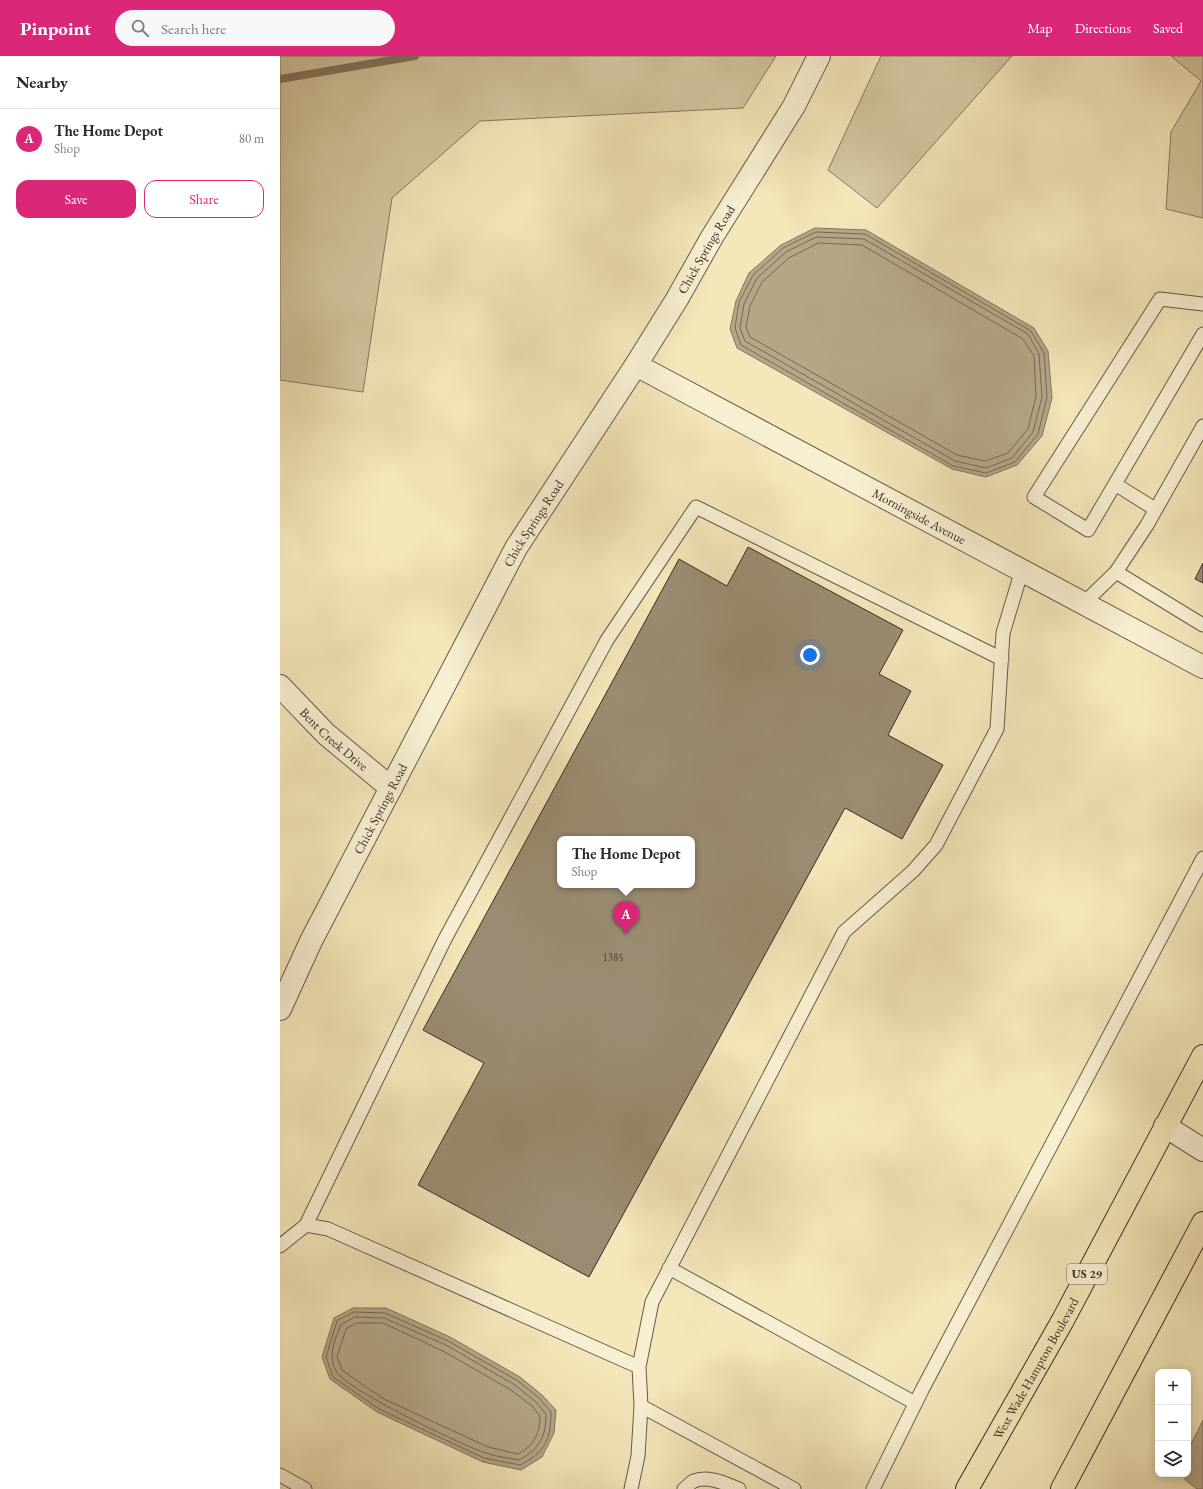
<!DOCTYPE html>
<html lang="en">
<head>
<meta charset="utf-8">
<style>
  :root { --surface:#fff; --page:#f7f7f7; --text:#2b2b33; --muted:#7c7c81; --line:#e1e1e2; --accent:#db2777 }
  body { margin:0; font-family:"EB Garamond",serif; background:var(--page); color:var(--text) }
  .controls { position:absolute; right:12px; bottom:12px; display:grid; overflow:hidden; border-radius:8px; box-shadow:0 2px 10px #0003 }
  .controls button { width:36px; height:36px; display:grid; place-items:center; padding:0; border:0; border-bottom:1px solid var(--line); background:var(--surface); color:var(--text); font:20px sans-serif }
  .you { position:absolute; left:530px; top:599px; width:14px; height:14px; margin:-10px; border:3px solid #fff; border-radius:50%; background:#1a73e8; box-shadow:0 0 0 6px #1a73e833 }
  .badge { display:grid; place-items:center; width:26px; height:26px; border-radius:50%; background:var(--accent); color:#fff; font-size:13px; font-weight:700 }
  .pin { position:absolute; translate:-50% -33px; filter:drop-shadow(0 1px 2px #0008) }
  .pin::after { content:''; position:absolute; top:21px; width:14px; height:12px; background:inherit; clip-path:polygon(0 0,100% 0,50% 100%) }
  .popup { position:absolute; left:277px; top:780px; width:138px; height:52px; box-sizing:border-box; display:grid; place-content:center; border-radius:8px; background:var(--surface); filter:drop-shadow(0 1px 3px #0005); font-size:13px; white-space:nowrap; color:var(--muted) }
  .popup b { font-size:15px; color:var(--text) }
  .popup::after { content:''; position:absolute; left:50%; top:100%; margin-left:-8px; border:8px solid transparent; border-top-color:var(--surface) }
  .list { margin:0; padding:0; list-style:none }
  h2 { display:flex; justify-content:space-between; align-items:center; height:52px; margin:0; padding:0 16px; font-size:17px }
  h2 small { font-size:13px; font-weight:400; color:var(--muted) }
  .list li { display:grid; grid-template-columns:26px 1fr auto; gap:12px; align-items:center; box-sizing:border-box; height:60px; padding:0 16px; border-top:1px solid var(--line) }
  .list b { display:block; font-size:15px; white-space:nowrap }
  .list p { margin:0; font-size:13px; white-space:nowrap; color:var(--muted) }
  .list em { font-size:13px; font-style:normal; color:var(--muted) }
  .actions { display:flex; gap:8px; padding:12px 16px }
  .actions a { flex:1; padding:9px 0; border:1px solid var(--accent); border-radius:12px; text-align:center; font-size:14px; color:var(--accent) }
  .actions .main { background:var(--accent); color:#fff }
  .icon { flex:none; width:22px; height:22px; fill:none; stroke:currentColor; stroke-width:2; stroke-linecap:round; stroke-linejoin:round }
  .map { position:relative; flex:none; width:923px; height:1433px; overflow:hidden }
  header { display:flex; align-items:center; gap:24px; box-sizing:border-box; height:56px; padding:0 20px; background:var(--accent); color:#fff }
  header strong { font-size:19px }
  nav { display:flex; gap:22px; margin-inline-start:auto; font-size:14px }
  .search { width:280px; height:36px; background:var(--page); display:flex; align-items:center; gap:10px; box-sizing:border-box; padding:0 14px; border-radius:22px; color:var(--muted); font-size:15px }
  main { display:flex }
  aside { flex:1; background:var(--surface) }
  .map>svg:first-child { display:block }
  .green { fill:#d4c7a0; stroke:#867862 }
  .water { fill:#b4a787; stroke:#83755f }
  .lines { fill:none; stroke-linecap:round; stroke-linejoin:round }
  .shore { stroke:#766855; stroke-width:1 }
  .stream { stroke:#83755f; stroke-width:8 }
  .building { fill:#9a8c72; stroke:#392a23; fill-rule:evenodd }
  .service-casing { stroke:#685949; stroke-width:15 }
  .minor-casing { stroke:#685949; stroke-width:24 }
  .primary-casing { stroke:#392a23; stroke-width:24 }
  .service { stroke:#f8efd2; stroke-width:13 }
  .minor { stroke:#f8efd2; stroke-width:22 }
  .primary { stroke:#f4e7ba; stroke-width:22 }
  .labels { text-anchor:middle; stroke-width:3; stroke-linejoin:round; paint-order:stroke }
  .number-label { font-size:11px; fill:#514237 }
  .shield { fill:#f8efd2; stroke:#726558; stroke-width:1 }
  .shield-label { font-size:12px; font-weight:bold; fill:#392a23 }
  .street-label { font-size:13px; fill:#392a23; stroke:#f8efd2 }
</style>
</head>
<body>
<header>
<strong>Pinpoint</strong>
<div class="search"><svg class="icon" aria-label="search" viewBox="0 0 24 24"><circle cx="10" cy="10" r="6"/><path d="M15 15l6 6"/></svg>Search here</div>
<nav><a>Map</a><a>Directions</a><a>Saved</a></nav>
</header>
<main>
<aside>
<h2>Nearby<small></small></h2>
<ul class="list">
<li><span class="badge">A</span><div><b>The Home Depot</b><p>Shop</p></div><em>80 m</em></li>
</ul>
<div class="actions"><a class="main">Save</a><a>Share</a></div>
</aside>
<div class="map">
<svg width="923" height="1433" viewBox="0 0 923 1433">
  <rect width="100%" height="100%" fill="#f4e7ba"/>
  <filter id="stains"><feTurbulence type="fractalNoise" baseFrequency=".005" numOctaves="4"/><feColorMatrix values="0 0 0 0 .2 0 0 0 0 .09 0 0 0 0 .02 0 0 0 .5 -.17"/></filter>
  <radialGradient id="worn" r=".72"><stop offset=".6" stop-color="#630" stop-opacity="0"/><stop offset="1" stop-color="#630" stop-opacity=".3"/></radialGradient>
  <!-- green -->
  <path class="green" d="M0 0H496L463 52 200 65 112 142 83 336 0 324Z
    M601 0H732L597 152 548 114Z
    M891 0H923V162L886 153 891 76 921 25Z"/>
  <!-- water -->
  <path class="water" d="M535 172 586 174 754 272 768 295 772 342 762 380 737 409 706 421 672 413 457 292 450 273 456 245 469 217 501 189Z
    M73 1252H106L170 1281 240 1321 262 1339 276 1354 274 1377 262 1401 241 1414 203 1406 97 1356 50 1323 42 1301 54 1262Z
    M923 1364V1433H917L905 1424V1418H908V1394Z"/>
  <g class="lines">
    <!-- shore -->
    <path class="shore" d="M536 176 585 178 751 275 764 297 767 341 758 378 735 406 706 417 673 410 461 289 455 272 459 246 473 219 503 192Z
      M537 181 584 183 748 278 759 298 762 341 753 376 732 402 706 412 675 405 465 285 460 272 464 248 477 222 506 196Z
      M539 187 582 189 743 283 754 300 756 340 748 373 728 397 705 405 677 399 470 281 466 271 470 250 482 226 509 202Z
      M74 1256 105 1257 168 1285 238 1325 259 1342 271 1356C271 1383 265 1397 240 1409L204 1402 99 1353 53 1321 46 1301 57 1265Z
      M75 1261 104 1262 166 1289 235 1329 256 1346 266 1358C266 1380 260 1393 239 1404 229 1402 217 1401 206 1397 183 1390 65 1333 56 1315 48 1298 54 1286 61 1269Z
      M77 1267H103L163 1295 231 1334 252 1350 260 1360C260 1377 254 1390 238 1398L208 1391 104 1343 77 1325 62 1314 57 1301 66 1273Z"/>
    <!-- stream -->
    <path class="stream" d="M0 23 135 0"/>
  </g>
  <!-- building -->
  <path class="building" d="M468 491 623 574 599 618 631 635 608 679 663 709 622 783 565 752 309 1221 138 1129 204 1007 143 974 399 503 447 530ZM280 783H412V829H280Z
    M923 507V527L915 523Z"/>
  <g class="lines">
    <!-- service casing -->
    <g class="service-casing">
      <path id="service" d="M923 248 880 243 754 441 808 474 923 278
        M835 428 875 453
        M836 516 867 469 923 370
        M804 547 836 516 923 569
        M26 1169 165 883 327 584 416 451 722 603
        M0 1190 26 1169 48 1173 359 1311
        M389 1212 635 1347
        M361 1350 514 1433
        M0 1419 25 1433
        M351 1433 358 1400 361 1350 359 1311 372 1246 564 876 633 815 656 789 717 673 723 577 742 514
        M404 1433C407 1431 411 1426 414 1425 428 1419 446 1428 459 1433
        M593 1433 642 1334 923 802"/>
    </g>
    <!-- minor casing -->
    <g class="minor-casing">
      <g id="minor">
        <path id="s1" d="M356 309 923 611"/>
        <path id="s2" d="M0 630 46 678 111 732"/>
        <path id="s3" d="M0 953 31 885 236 492 356 309 397 243 432 181 514 50 539 0"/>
        <path d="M885 1070 923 1094"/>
      </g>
    </g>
    <!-- primary casing -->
    <g class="primary-casing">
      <g id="primary">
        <path id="s4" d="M687 1433 783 1264 923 1000"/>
        <path d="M782 1433 923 1167"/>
      </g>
    </g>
    <!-- service -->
    <use href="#service" class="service"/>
    <!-- minor -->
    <use href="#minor" class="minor"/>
    <!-- primary -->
    <use href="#primary" class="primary"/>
  </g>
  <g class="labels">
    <!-- number labels -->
    <g class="number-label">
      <text x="333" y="905">1385</text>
    </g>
    <!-- shield labels -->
    <rect class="shield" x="787" y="1208" width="40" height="20" rx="3"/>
    <g class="shield-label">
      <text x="807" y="1222">US 29</text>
    </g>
    <!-- street labels -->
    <g class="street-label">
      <text dy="5" stroke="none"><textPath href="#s3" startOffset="872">Chick Springs Road</textPath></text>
      <text dy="5" stroke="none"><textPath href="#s1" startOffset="321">Morningside Avenue</textPath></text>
      <text dy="5" stroke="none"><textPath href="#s3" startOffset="548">Chick Springs Road</textPath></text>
      <text dy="5" stroke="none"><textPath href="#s2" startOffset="76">Bent Creek Drive</textPath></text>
      <text dy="5" stroke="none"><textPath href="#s3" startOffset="224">Chick Springs Road</textPath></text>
      <text dy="5" stroke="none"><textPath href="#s4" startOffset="139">West Wade Hampton Boulevard</textPath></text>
    </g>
  </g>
  <rect width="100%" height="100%" filter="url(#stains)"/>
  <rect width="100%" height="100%" fill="url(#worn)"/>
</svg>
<div class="controls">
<button>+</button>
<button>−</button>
<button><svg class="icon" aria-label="layers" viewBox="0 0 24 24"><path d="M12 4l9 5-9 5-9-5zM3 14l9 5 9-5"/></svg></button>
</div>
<div class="you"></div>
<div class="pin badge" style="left:346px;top:878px">A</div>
<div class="popup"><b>The Home Depot</b>Shop</div>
</div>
</main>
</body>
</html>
